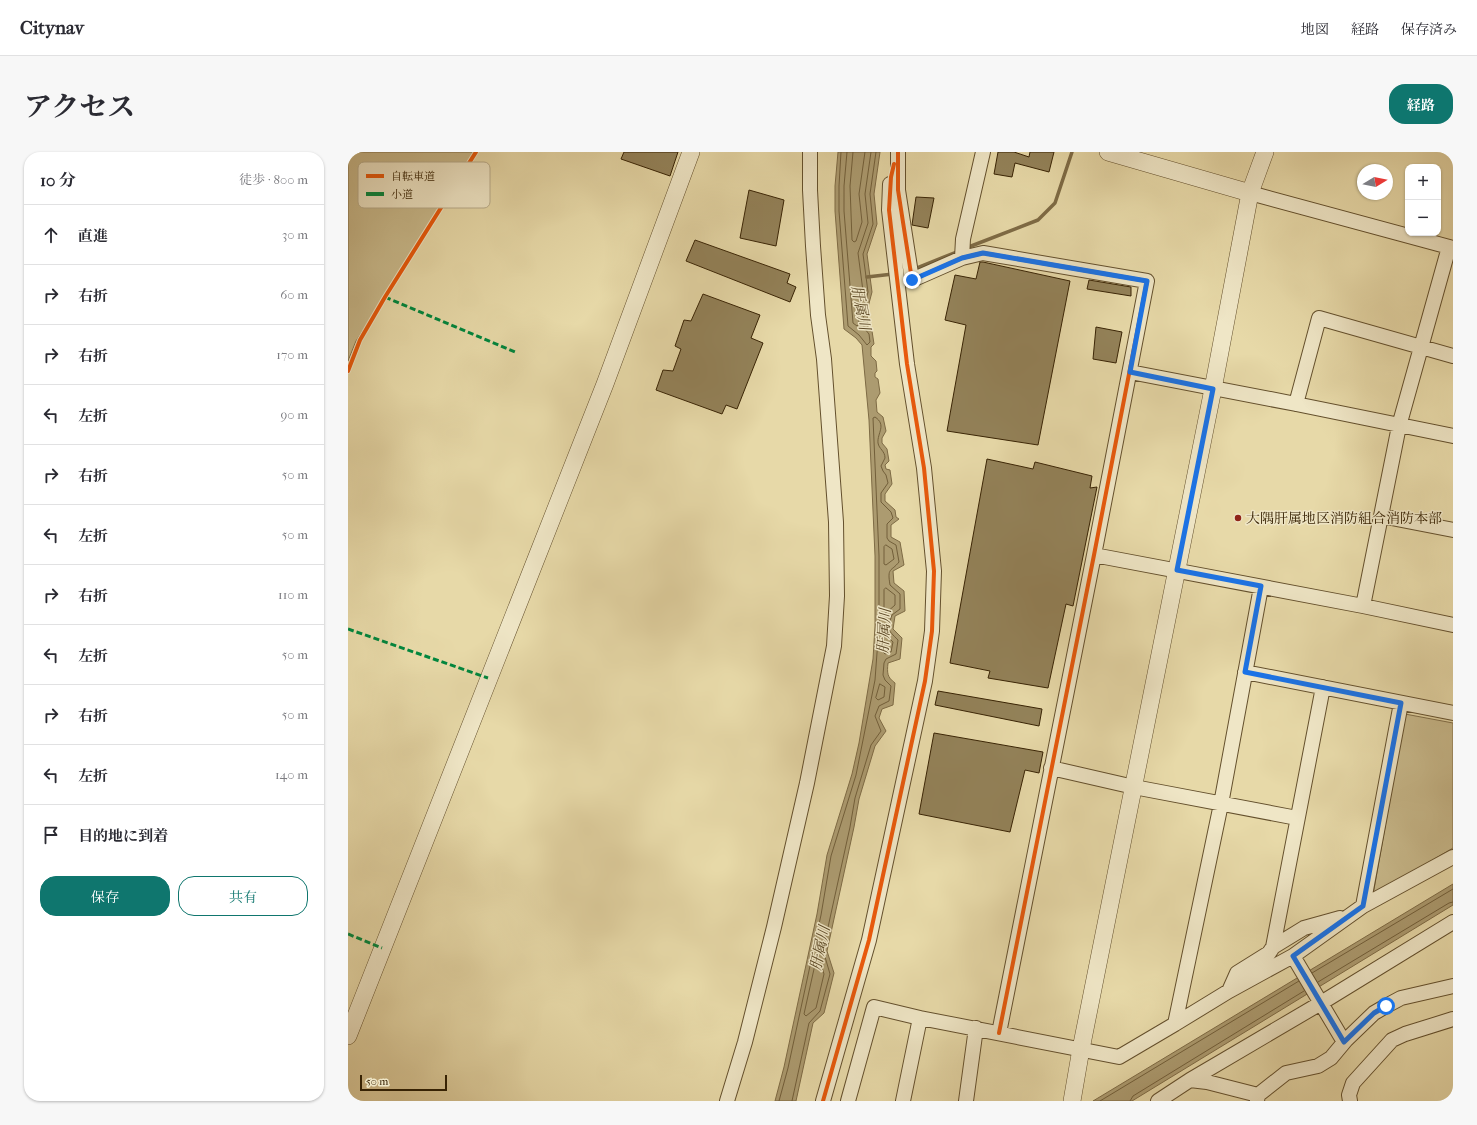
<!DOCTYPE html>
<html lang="ja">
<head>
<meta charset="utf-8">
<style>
  :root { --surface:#fff; --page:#f7f7f7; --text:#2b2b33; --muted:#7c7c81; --line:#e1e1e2; --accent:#0f766e }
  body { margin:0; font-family:"IM FELL French Canon","Noto Serif JP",serif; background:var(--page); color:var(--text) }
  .controls { position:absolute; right:12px; top:12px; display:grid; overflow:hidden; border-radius:8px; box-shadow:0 1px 3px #0004 }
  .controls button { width:36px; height:36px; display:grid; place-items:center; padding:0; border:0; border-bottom:1px solid var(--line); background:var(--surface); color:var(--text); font:20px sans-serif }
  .compass { position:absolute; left:1009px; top:12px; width:36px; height:36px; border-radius:50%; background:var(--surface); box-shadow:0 1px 3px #0004; rotate:80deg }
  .scale { position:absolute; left:12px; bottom:10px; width:87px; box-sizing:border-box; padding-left:4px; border:2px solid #382304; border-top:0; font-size:11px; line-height:14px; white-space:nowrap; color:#382304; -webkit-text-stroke:3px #efe6c6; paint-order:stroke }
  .stop { position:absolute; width:12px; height:12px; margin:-9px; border:3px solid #1a73e8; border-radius:50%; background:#fff }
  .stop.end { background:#1a73e8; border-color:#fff; box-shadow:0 1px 4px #0008 }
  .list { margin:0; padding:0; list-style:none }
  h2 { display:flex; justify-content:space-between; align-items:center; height:52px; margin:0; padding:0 16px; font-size:17px }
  h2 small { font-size:13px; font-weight:400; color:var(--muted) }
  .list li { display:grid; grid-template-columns:26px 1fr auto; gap:12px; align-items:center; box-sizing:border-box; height:60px; padding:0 16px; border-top:1px solid var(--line) }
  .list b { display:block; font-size:15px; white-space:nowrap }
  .list em { font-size:13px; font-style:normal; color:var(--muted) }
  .actions { display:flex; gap:8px; padding:12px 16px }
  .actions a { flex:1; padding:9px 0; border:1px solid var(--accent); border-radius:16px; text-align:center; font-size:14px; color:var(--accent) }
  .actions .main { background:var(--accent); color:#fff }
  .icon { flex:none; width:22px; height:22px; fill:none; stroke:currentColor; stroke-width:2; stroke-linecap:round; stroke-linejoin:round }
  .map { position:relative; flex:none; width:1105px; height:949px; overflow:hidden; border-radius:16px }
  header { display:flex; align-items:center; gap:24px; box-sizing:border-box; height:56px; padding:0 20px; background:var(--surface); border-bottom:1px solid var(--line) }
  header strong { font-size:19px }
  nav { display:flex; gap:22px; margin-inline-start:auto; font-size:14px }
  .intro { display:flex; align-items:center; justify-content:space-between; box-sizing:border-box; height:96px; padding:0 24px }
  h1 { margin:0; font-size:28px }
  .button { padding:10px 18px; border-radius:16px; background:var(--accent); color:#fff; font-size:14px; font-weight:700 }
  main { display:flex; gap:24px; padding:0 24px }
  aside { flex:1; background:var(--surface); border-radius:16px; box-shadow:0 1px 3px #0004 }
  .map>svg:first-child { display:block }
  .green { fill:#c9ba8c; stroke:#806e48 }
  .water { fill:#ac9b70; stroke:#7e6b45 }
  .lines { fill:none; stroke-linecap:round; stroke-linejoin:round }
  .shore { stroke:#725f3a; stroke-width:1 }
  .stream { stroke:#7e6b45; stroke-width:3.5 }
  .building { fill:#938259; stroke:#382304 }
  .minor-casing { stroke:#64502d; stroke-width:16 }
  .tertiary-casing { stroke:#64502d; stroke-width:18 }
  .minor { stroke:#efe6c6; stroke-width:14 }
  .tertiary { stroke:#efe6c6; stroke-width:17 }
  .quiet { stroke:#00873e; stroke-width:3; stroke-dasharray:6 3; stroke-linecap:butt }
  .cycleway-casing { stroke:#efe6c6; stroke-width:6 }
  .cycleway { stroke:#e8590c; stroke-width:4 }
  .route { stroke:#1a73e8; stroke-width:5 }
  .poi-dot { fill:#8f2418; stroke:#efe6c6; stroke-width:1.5 }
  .labels { text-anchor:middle; stroke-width:3; stroke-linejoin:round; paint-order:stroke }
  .poi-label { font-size:14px; fill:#382304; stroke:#efe6c6; text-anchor:start }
  .water-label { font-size:15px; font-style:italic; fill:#5b4724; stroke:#efe6c6 }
  .key { fill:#efe6c6; stroke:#b8ac8c; stroke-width:1 }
  .key-label { font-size:11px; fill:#382304 }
</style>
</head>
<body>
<header>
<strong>Citynav</strong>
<nav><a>地図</a><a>経路</a><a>保存済み</a></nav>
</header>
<div class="intro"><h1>アクセス</h1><a class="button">経路</a></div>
<main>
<aside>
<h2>10 分<small>徒歩 · 800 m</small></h2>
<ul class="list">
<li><svg class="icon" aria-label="ahead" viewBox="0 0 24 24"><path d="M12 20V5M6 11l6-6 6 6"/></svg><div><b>直進</b></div><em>30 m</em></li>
<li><svg class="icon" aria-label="right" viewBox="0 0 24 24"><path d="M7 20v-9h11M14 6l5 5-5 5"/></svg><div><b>右折</b></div><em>60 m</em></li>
<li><svg class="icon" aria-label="right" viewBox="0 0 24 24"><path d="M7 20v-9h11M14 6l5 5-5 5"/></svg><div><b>右折</b></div><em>170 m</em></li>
<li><svg class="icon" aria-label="left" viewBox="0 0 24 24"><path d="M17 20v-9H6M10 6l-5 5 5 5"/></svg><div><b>左折</b></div><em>90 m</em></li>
<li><svg class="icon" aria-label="right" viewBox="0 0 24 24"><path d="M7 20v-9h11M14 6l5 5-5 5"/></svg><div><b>右折</b></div><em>50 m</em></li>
<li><svg class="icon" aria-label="left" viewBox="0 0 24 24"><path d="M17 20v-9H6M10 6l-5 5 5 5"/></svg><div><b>左折</b></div><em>50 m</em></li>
<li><svg class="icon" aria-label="right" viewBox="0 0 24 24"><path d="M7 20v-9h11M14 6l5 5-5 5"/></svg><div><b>右折</b></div><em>110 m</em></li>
<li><svg class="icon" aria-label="left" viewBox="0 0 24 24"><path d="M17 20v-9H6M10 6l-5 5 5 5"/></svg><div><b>左折</b></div><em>50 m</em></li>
<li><svg class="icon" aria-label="right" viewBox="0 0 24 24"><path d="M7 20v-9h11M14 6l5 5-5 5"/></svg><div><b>右折</b></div><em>50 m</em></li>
<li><svg class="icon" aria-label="left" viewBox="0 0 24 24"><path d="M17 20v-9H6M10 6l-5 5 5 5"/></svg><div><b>左折</b></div><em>140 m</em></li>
<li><svg class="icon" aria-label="arrive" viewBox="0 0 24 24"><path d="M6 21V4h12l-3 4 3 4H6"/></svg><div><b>目的地に到着</b></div></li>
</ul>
<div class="actions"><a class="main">保存</a><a>共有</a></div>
</aside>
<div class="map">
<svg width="1105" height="949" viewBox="0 0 1105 949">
  <rect width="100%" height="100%" fill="#e7d9a8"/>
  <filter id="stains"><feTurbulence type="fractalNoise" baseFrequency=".005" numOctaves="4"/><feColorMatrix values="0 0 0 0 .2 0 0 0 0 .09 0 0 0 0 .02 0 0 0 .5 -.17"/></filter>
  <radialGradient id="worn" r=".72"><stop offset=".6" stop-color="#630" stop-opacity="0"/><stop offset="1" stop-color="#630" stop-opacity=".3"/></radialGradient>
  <!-- green -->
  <path class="green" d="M0 0H128L37 145 8 189 0 209Z
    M1057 562 1105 571V696L1025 743Z"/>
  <!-- water -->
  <path class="water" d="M490 0H532L526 42 529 72 519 102 524 140 519 159 520 176 524 179 526 192 523 195V204L528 209 529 219 527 221V225L530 227 532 241 528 248 529 260 535 265 538 279 534 286V291L539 297 541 309 537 313 538 317 542 318 544 332 537 342V349L547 358 548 365 551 367 543 373V385L552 390 556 413 545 419 546 431 556 439 557 459 547 464 545 477 554 486 552 507 540 511C539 521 539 525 547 531L545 553 534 557 531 566 538 579 527 594 511 647 506 675 479 799 486 821 476 861 465 871 448 949H427L436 915 469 762 479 703 504 622 511 591 525 507 527 474V404L521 268 514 193 508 186 496 177 487 59V34Z
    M1105 732V753L784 949H745Z"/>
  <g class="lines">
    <!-- shore -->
    <path class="shore" d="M493 0 491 34V59L500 174 511 183 519 193 522 190 521 182 516 176 515 159 520 140 515 102 525 72 522 42 528 0
      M499 0 496 34V59L505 171 509 174 511 172 510 158 515 139 510 101 520 71 517 42 523 0
      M505 0 502 34 504 88 506 90 508 89 514 70 511 42 517 0
      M538 393 544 397 546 407 538 413 536 412V395Z
      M538 436 547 443V453L538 461 536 459V438Z
      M536 484H539L545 490 543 500 537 502 535 500Z
      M532 532 537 535 536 545 530 548 528 546Z
      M471 806 476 822 468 856 458 864 456 862 468 808Z
      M964 821 1105 737
      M970 830 1101 751 1105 750
      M431 949 440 916 473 763 483 704 508 623 527 528 531 474V404L525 266 527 265C539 273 529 281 530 291 531 297 537 299 537 306 536 309 534 311 533 314L535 319 538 323 540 331 533 341V350L543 360 545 366 539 372V386L541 389 548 393 551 410C543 420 539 415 542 433L552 442V457L544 463C539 478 539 477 550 488L548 502 538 507 536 511 535 523 537 528 543 534 541 549 531 554 527 564 533 579 523 593 507 646 502 675 475 798 482 822 472 859 461 871 444 949
      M752 949 951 829
      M782 949 785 944 956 839"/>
    <!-- stream -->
    <path class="stream" d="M618 96 690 68 707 51 724 0
      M566 117 611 99
      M519 125 545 122"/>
  </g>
  <!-- building -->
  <path class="building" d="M276 0H330L322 24 273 7Z
    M650 0H666L681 5 682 0H706L701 20 667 11 664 25 646 22Z
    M401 38 436 48 428 94 392 86Z
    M568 45 586 46 580 76 564 73Z
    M347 88 442 122 439 131 448 135 442 150 338 109Z
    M632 110H635L722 129 690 293 599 279 618 173 597 168 607 123 628 127Z
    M741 128 783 135V144L739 137Z
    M355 142 412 163 403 186 415 191 389 257 378 253 374 262 308 238 315 218 325 219 333 197 327 194 336 168 343 169Z
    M748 175 774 180 768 211 745 207Z
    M639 307 685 317 687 310 744 324 742 336 749 335 725 454 718 452 700 536 640 526 642 519 602 511Z
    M590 539 694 557 691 574 587 553Z
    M586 581 695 600 691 621 677 618 662 680 571 662Z"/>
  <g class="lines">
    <!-- minor casing -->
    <g class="minor-casing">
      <path id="minor" d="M550 0V38L564 128 614 106 635 101 799 129 746 403 651 881
        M902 41 1105 96
        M614 106 615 87 635 0
        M782 220 948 252 1105 284
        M948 252 971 166 1105 204
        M1033 364 1105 378
        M746 403 1015 454 1105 473
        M1015 454 1051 274 1101 95
        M897 520 1105 561
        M703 616 786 635 949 666
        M1015 754 1053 551
        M925 795 975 535
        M945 804 996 890
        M881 839 889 821 921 801 925 795 956 776 992 766
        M572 866 771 905 827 872 873 652 913 435
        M827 872 881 839 945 804 1015 754 1105 705
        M842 928 859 930 910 943
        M379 949 397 890 426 775 459 631 486 494 489 444 488 370 476 207 470 163 465 94 462 38V0
        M475 949 521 788 577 529 584 479 586 419 576 316 559 212 541 58 542 32
        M500 949 526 855 572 866 555 949
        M618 949 628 876
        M810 949 842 928 973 851 1105 770
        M909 949 910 943 938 921 970 914 983 906 998 888 1026 861 1038 854 1053 846 1105 834
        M1002 949 1001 943 1005 931 1044 888 1057 882 1105 867"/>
    </g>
    <!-- tertiary casing -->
    <g class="tertiary-casing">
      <path id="tertiary" d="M760 0 902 41
        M0 884 257 232 343 0
        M724 949 733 897 865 237 902 41 917 0"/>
    </g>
    <!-- minor -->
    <use href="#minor" class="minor"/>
    <!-- tertiary -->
    <use href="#tertiary" class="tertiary"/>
    <!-- quiet -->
    <path class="quiet" d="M37 145 167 200
      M0 477 140 526
      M0 782 34 796"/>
    <!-- cycleway casing -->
    <g class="cycleway-casing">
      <path id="cycleway" d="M550 0V38L564 128 614 106 635 101 799 129 746 403 651 881
        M0 219 12 188 37 145 128 0
        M475 949 521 788 577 529 584 479 586 419 576 316 559 212 541 58 543 25 546 12"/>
    </g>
    <!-- cycleway -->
    <use href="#cycleway" class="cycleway"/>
  </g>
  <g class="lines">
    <!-- route -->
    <path class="route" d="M564 128 614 106 635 101 799 129 782 220 865 237 829 418 913 434 897 520 1053 551 1015 754 945 804 996 890 1026 861 1038 854"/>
  </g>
  <!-- markers -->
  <circle class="poi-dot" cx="890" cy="366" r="4"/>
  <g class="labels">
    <!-- poi labels -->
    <g class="poi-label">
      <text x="898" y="371">大隅肝属地区消防組合消防本部</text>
    </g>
    <!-- water labels -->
    <g class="water-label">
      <text transform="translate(513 156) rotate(79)" y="5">肝属川</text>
      <text transform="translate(536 479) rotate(-87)" y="5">肝属川</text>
      <text transform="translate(472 796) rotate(-78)" y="5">肝属川</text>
    </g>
  </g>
  <!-- legend -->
  <rect x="10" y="10" width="132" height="46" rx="6" class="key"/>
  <rect x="18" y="22" width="18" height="4" fill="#e8590c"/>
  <rect x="18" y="40" width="18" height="4" fill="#00873e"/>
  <g class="key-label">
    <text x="43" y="28">自転車道</text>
    <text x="43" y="46">小道</text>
  </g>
  <rect width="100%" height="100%" filter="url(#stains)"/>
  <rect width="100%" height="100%" fill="url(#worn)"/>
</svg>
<div class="controls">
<button>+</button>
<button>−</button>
</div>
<svg class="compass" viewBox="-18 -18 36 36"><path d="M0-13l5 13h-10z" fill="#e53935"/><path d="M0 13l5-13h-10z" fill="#7c7c81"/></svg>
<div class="scale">50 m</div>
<div class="stop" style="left:1038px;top:854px"></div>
<div class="stop end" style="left:564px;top:128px"></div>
</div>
</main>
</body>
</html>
